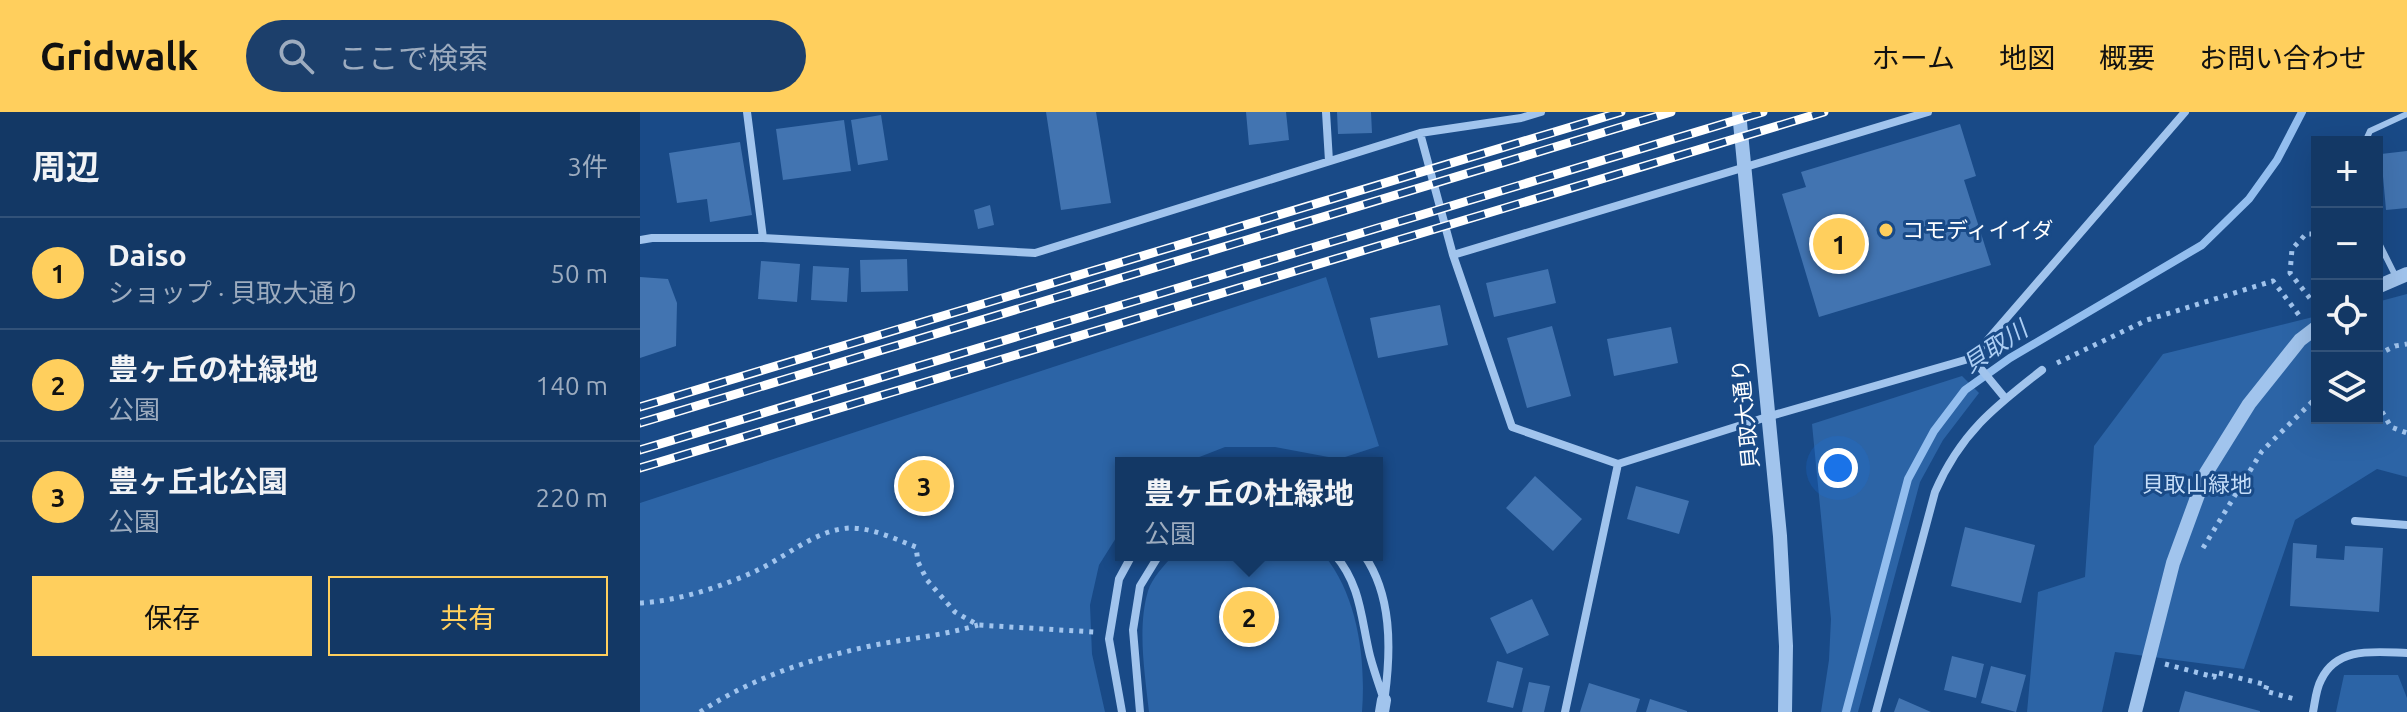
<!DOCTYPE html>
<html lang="ja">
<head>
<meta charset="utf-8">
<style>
  :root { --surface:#133865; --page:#1c3f6b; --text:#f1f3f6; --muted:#9dacbf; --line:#325279; --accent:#ffcf5d }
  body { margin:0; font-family:Ubuntu,"Noto Sans JP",sans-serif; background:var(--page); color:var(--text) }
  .controls { position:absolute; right:24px; top:24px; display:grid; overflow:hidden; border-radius:0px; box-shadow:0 8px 32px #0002 }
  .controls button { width:72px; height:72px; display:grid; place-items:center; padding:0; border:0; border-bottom:2px solid var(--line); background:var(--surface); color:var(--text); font:40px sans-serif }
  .you { position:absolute; left:1198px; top:356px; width:28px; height:28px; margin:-20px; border:6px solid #fff; border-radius:50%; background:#1a73e8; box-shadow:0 0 0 12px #1a73e833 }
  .badge { display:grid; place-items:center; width:52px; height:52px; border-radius:50%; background:var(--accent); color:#111; font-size:26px; font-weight:700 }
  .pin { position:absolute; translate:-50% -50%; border:4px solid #fff; box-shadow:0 2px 8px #0006 }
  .popup { position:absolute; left:475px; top:345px; width:268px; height:104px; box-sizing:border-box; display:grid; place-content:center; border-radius:0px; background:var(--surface); filter:drop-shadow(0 2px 6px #0005); font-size:26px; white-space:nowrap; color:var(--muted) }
  .popup b { font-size:30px; color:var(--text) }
  .popup::after { content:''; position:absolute; left:50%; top:100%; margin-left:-16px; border:16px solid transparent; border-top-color:var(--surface) }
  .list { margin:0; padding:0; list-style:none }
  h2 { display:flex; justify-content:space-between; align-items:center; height:104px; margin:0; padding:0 32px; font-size:34px }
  h2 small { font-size:26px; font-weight:400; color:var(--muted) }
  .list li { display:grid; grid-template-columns:52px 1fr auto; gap:24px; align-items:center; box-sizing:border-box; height:112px; padding:0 32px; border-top:2px solid var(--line) }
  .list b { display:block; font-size:30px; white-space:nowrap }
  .list p { margin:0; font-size:26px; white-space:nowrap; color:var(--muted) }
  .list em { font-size:26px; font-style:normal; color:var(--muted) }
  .actions { display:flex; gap:16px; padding:24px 32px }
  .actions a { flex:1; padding:18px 0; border:2px solid var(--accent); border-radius:0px; text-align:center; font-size:28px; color:var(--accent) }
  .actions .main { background:var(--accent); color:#111 }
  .icon { flex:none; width:44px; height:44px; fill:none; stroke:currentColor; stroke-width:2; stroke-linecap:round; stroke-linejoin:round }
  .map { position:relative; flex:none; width:1767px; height:600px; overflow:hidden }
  header { display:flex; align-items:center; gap:48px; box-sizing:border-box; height:112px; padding:0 40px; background:var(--accent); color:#111 }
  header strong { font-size:38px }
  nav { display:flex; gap:44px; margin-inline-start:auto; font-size:28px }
  .search { width:560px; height:72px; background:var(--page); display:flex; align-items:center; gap:20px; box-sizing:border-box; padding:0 28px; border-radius:44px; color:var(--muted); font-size:30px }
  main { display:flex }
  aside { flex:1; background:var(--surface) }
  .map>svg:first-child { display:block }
  .green { fill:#2c64a6 }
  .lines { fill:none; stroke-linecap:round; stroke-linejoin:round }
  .stream { stroke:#93beef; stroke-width:8 }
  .building { fill:#4274b1 }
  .path { stroke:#a1c4ed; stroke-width:5; stroke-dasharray:4 6; stroke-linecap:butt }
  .service { stroke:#a1c4ed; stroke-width:6 }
  .minor { stroke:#a1c4ed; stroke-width:8 }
  .tertiary { stroke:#a1c4ed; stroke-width:14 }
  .rail-casing { stroke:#fff; stroke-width:9 }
  .rail { stroke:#194a87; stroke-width:6; stroke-dasharray:18; stroke-linecap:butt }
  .poi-dot { fill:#ffcf5d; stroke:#194a87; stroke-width:3 }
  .labels { text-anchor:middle; stroke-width:6; stroke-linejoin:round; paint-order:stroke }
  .poi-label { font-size:22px; fill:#fff; stroke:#194a87; text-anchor:start }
  .street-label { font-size:22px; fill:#fff; stroke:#194a87 }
  .park-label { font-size:22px; fill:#c6def9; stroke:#194a87 }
  .water-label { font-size:24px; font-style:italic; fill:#accef4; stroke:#194a87 }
</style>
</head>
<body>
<header>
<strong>Gridwalk</strong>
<div class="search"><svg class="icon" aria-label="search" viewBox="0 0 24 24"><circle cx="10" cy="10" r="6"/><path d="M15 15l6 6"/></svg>ここで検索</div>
<nav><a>ホーム</a><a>地図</a><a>概要</a><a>お問い合わせ</a></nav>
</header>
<main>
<aside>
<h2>周辺<small>3件</small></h2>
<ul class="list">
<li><span class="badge">1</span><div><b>Daiso</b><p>ショップ · 貝取大通り</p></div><em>50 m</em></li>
<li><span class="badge">2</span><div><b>豊ヶ丘の杜緑地</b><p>公園</p></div><em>140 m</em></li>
<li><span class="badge">3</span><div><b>豊ヶ丘北公園</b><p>公園</p></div><em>220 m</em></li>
</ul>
<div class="actions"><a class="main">保存</a><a>共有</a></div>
</aside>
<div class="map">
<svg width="1767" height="600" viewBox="0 0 1767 600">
  <rect width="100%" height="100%" fill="#194a87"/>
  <!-- green -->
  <path class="green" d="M686 165 739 334 699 347 635 335H585L544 351H481V418L459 453 450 493 452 542 465 600H0V391Z
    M1767 182V365L1737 357 1655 408 1604 557 1475 540 1462 600H1387L1398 480 1445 465 1454 334 1523 242 1677 204V306H1737V190Z
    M1322 264 1339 281 1303 328 1280 370 1218 600H1181L1189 548 1191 507 1172 312Z
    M534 443H684C718 484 726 548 722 600H509C505 562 497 516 508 479 512 466 525 452 534 443Z
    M1704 563H1758L1767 586V600H1696Z"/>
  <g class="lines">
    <!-- stream -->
    <path class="stream" d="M1206 600 1268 367 1294 319 1325 278 1370 246 1562 133 1609 87 1637 48 1662 0"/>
  </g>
  <!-- building -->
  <path class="building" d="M406 0H456L471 91 421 98Z
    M606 0H646L649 28 609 33Z
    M697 0H731L732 21 698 22Z
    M241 3 248 48 218 53 211 8Z
    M204 8 211 59 143 68 136 17Z
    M1320 12 1336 64 1324 68 1351 153 1179 205 1142 82 1166 75 1161 60Z
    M100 30 112 103 70 110 67 87 37 91 29 41Z
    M1767 39V96L1746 98 1741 42Z
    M350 93 354 113 338 117 334 98Z
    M267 147 268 179 221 180 220 148Z
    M121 149 160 152 157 190 118 187Z
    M173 154 209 156 207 190 171 188Z
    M908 157 916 191 854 205 846 171Z
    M0 165 28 167 37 191 36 234 0 246Z
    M800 193 808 233 738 246 730 206Z
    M912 214 931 284 887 296 867 226Z
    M1031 215 1038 251 974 264 967 227Z
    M895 364 942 407 913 439 866 396Z
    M996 374 1049 389 1039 422 987 407Z
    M1325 415 1395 433 1381 491 1311 474Z
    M1653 431 1677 433 1676 446 1704 448 1705 434 1743 436 1739 500 1650 494Z
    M892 487 909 523 867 542 850 506Z
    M1312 544 1344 552 1336 586 1304 578Z
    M857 549 883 556 873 596 847 590Z
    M1351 554 1386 563 1376 600 1341 591Z
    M889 570 910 574 904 600H882Z
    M949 571 1000 587 996 600H940Z
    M1545 579 1620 599V600H1539Z
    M1259 586 1291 600H1254Z
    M1010 587 1047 599V600H1006Z"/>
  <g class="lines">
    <!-- path -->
    <path class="path" d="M1676 194 1650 161 1652 137 1666 122H1677
      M1737 243 1755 234 1767 232
      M1417 251 1507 208 1633 169 1659 203
      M1737 291 1751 315 1767 321
      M1563 436 1622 339 1677 285
      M0 491C39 489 84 474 120 457 148 443 178 417 210 416 233 416 255 427 276 435L278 450 287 468 315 500 338 513 454 520
      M1525 552 1574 565 1575 560 1627 573 1625 579 1658 588
      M60 600C115 564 176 545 240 532 273 526 305 523 338 513"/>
    <!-- service -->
    <path class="service" d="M1725 30 1730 19 1767 2
      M1737 127 1756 165"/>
    <!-- minor -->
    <path class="minor" d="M107 0 123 126
      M686 0 689 49
      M780 21 813 143 872 315 978 352 925 600
      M0 128 12 126H123L395 141 780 21 881 6 901 0
      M813 143 1288 0
      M1332 246 1365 286
      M978 352 1127 305 1332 246 1545 0
      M1715 409 1767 413
      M695 443C721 473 721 507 730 544 734 559 739 573 744 588
      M724 443C752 483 751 537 745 583
      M482 600 469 527 479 467 492 443
      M500 600 493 518 500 474 519 443
      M1236 600 1295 380C1320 322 1354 295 1402 258
      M1673 600C1675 590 1676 577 1681 568 1697 534 1735 540 1767 541"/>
    <!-- tertiary -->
    <path class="tertiary" d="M1099 0 1140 424 1146 534 1145 600
      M1737 175 1767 162
      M742 600 744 588
      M1495 600 1533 451 1566 361 1609 292 1660 228 1677 215"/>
    <!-- rail casing -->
    <g class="rail-casing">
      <path id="rail" d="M0 295 981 0
        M0 311 1031 0
        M0 338 1123 0
        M0 356 1184 0"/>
    </g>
    <!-- rail -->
    <use href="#rail" class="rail"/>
  </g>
  <!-- markers -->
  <circle class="poi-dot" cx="1246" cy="118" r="8"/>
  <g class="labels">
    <!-- poi labels -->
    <g class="poi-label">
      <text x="1262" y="126">コモディイイダ</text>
    </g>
    <!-- street labels -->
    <g class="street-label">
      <text transform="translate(1105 302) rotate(-96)" y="8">貝取大通り</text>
    </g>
    <!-- park labels -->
    <g class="park-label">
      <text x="1557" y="380">貝取山緑地</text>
    </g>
    <!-- water labels -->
    <g class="water-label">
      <text transform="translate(1355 235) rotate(-34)" y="8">貝取川</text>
    </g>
  </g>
</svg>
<div class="controls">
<button>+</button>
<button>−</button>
<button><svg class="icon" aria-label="locate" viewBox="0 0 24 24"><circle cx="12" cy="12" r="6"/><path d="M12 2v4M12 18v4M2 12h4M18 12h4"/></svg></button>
<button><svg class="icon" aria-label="layers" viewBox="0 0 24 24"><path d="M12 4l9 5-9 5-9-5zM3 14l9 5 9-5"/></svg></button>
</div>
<div class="you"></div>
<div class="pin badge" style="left:1199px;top:132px">1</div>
<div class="pin badge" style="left:609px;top:505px">2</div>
<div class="popup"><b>豊ヶ丘の杜緑地</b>公園</div>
<div class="pin badge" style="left:284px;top:374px">3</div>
</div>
</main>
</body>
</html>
